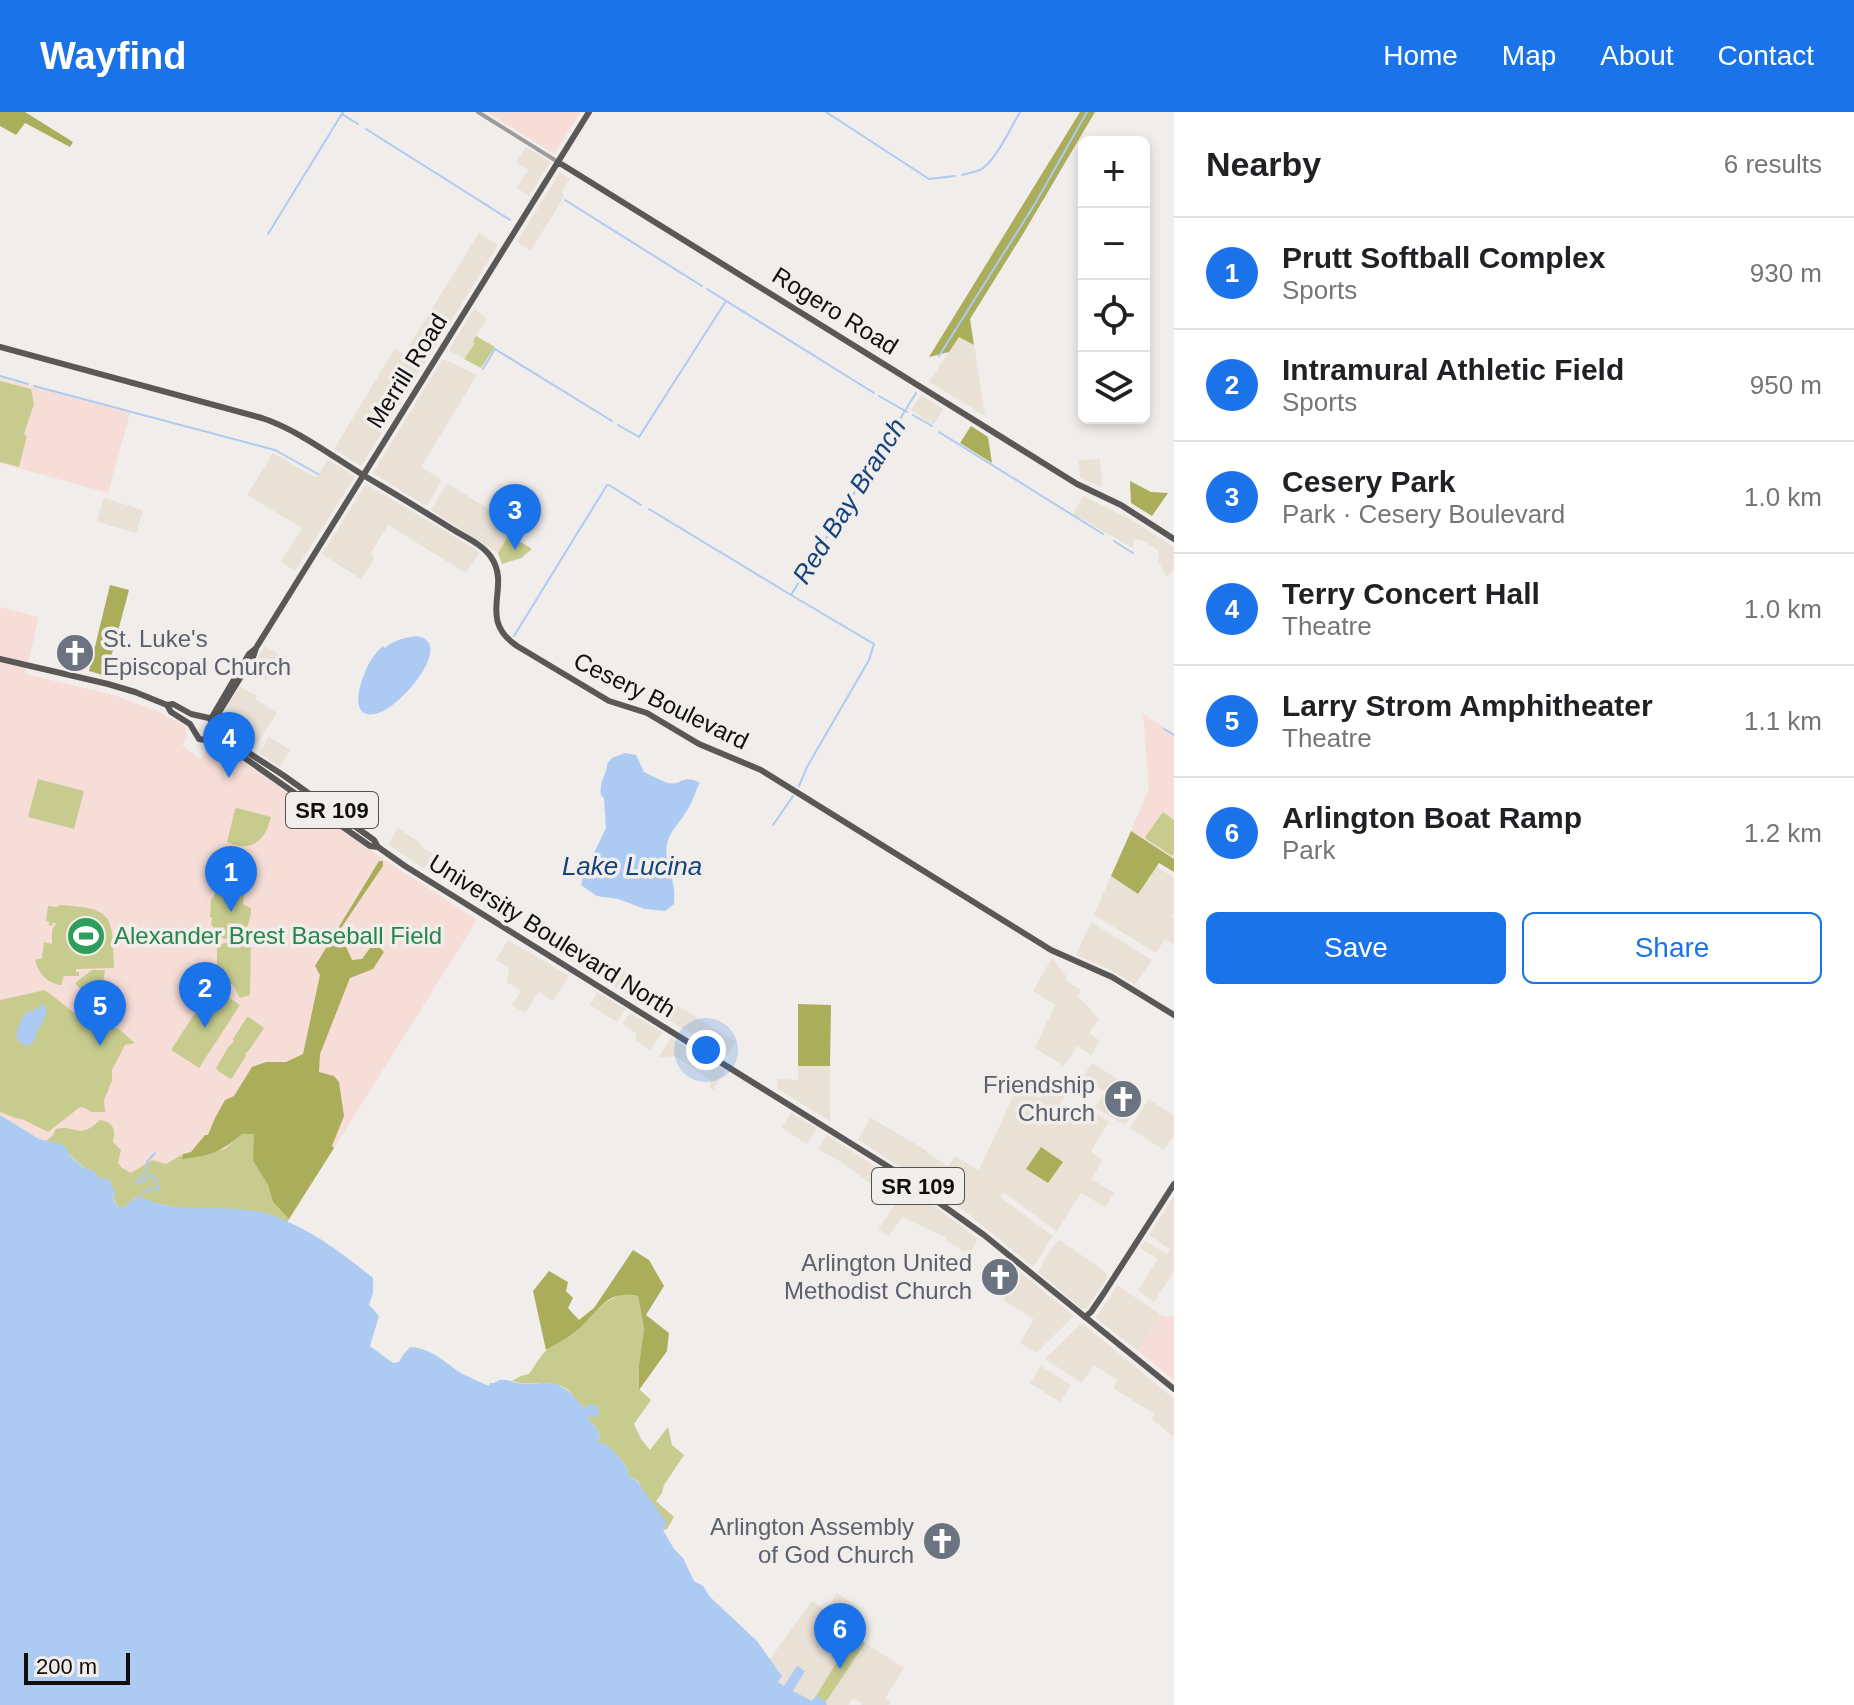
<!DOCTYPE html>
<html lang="en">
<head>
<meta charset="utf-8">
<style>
  :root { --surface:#fff; --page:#f6f6f6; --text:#202124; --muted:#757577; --line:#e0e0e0; --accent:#1a73e8 }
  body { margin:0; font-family:Helvetica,sans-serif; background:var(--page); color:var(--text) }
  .controls { position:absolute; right:24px; top:24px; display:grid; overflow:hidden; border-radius:12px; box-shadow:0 4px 12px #0003 }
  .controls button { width:72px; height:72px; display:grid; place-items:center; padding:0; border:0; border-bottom:2px solid var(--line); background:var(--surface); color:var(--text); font:40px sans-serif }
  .scale { position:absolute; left:24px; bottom:20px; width:106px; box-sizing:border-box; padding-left:8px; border:4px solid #100f0e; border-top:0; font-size:22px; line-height:28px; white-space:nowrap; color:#100f0e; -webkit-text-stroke:6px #f0edea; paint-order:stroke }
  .you { position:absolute; left:706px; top:938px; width:28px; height:28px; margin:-20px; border:6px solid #fff; border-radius:50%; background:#1a73e8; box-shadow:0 0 0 12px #1a73e833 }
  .badge { display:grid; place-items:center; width:52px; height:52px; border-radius:50%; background:var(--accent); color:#fff; font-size:26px; font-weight:700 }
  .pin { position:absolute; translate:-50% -66px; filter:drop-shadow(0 2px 4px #0008) }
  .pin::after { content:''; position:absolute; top:42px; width:28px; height:24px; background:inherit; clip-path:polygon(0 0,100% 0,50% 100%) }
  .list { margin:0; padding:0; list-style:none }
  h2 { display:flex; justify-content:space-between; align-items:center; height:104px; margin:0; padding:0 32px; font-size:34px }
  h2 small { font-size:26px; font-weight:400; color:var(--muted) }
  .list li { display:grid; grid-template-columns:52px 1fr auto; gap:24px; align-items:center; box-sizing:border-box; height:112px; padding:0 32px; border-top:2px solid var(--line) }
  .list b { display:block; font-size:30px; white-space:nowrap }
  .list p { margin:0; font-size:26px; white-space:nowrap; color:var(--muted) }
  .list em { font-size:26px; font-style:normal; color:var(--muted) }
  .actions { display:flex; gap:16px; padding:24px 32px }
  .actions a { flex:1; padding:18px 0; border:2px solid var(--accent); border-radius:12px; text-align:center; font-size:28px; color:var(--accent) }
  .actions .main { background:var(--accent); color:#fff }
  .icon { flex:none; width:44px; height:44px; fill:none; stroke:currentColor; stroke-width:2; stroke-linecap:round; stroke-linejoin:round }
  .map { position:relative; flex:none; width:1174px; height:1593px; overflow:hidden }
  header { display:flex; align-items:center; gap:48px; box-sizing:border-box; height:112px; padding:0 40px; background:var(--accent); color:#fff }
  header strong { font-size:38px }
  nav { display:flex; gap:44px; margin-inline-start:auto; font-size:28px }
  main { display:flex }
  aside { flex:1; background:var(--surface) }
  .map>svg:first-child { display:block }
  .built { fill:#e9e0d6 }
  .education { fill:#f7ddd7 }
  .green { fill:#c7cc8e }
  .forest { fill:#aaae5b }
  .water { fill:#adcbf2 }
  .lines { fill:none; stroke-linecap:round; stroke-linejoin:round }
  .stream { stroke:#adcbf2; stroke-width:2 }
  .minor { stroke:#9c9a9a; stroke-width:4 }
  .major { stroke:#5a5757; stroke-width:6 }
  .labels { text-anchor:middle; stroke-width:7; stroke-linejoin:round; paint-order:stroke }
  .shield { fill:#f0edea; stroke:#535250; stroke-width:2 }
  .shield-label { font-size:22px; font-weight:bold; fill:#100f0e }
  .street-label { font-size:24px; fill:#100f0e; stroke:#f0edea }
  .worship-label { font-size:24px; fill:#5b616d; stroke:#f0edea; text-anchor:end }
  .leisure-label { font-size:24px; fill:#27864d; stroke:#f0edea; text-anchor:start }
  .water-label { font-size:26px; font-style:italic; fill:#15437d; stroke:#f0edea }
</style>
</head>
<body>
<header>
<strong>Wayfind</strong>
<nav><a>Home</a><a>Map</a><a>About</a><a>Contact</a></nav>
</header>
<main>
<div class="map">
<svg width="1174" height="1593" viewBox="0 0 1174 1593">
  <rect width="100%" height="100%" fill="#f0edea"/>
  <!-- built -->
  <path class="built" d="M526 35 550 50 529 84 517 76 528 58 516 51Z
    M560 60 570 67 562 79 564 85 531 138 517 130Z
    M479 121 498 133 361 354 334 337 395 236 404 242Z
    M474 197 487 206 473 229 475 231 464 247 449 238Z
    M959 224 974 233 985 304 929 270Z
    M442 248H446L477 263 421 355 442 368 427 393H424L373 361Z
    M921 283 943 297 934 313 911 298Z
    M273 341 316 366 328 348 355 364 295 459 281 450 302 416 247 383Z
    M1100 347 1102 375 1080 366 1079 348Z
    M447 371 515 414 498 441 431 398Z
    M366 372 480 440 466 461 388 413 371 440 374 447 361 467 322 442Z
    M1083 384 1132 408 1174 435V458L1166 465 1158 448 1159 439 1144 429 1133 427V436L1073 402Z
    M104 386 143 398 136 421 97 410Z
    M265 534 281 544 266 568 250 558Z
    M240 574 257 584 255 587 277 601 253 637 223 617 219 612 222 603Z
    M269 625 290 638 280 655 259 641Z
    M398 716 419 730 423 736 433 742 424 757 388 732Z
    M1156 754 1174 766V800L1171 804 1174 806V833L1165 827 1156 841 1094 803 1111 764 1138 782Z
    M489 776 508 789 498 804 479 791Z
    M542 809 597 843 587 858 532 824Z
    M1091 810 1152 848 1135 873 1111 858 1076 843Z
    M508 828 569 864 553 889 539 880 525 901 512 893 521 879 507 870 509 856 496 848Z
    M1052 846 1066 864 1065 868 1081 878 1078 884 1099 907 1089 921 1100 929 1091 943 1077 934 1064 954 1035 936 1055 893 1033 879Z
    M614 854 736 930 727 944 604 868Z
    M597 880 626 897 617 910 590 893Z
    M630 901 662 920 650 938 636 929V921L622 912Z
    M671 926 725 959 713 978 710 976V968L693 956 675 944 662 945 659 944Z
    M1092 951 1121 969 1111 984 1134 999 1125 1013 1095 995 1105 980 1090 971 1080 985 1073 980Z
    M798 954H830V1009L778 977 777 967 798 968Z
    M1049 971 1066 982 1057 997 1079 1011 1088 997 1109 1010 1091 1039 1103 1048 1091 1067 1114 1081 1105 1095 1081 1081 1057 1119 1003 1080 1000 1085 1053 1124 1033 1155 966 1100 858 1027 871 1006 927 1039V1041L948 1054 955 1044 979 1058 1019 972 1040 986Z
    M1149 987 1174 1004V1023L1164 1038 1130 1016Z
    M791 1001 817 1016 807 1032 782 1016Z
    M827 1023 933 1093 978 1127 969 1143 946 1128 947 1126 902 1105 889 1124 878 1118 899 1087 877 1076 841 1050 818 1037Z
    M1174 1084V1159L1154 1190 1138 1178 1158 1147 1140 1136 1145 1129 1167 1142 1171 1138 1149 1123Z
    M1060 1128 1105 1160 1108 1165 1086 1197 1081 1196 1038 1160 1046 1145 1056 1130Z
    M1021 1161 1074 1204 1036 1241 1020 1231 1034 1207 1003 1188Z
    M1117 1173 1161 1203 1138 1239 1096 1206Z
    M1082 1211 1174 1287V1325L1152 1307 1154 1302 1113 1276 1118 1268 1094 1253 1082 1271 1045 1247Z
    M1041 1254 1071 1273 1060 1290 1030 1271Z
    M837 1481 859 1496 854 1504 862 1510 812 1590 793 1578 804 1559 784 1574 777 1570 782 1563 770 1547 812 1489 826 1498Z
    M865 1531 904 1556 885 1586 890 1590 888 1593H861L862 1591 853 1586 848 1593H827L825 1592Z"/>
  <!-- education -->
  <path class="education" d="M487 0H581L554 42Z
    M0 266 130 301 108 381 0 351Z
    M0 495 39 505 25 562 113 583 155 598 171 606 185 614 187 625 182 633 198 645 202 647 207 639 218 636 246 652 376 742 477 808 287 1111 274 1104 252 1099 180 1096 135 1085 51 1031 39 1027 0 1003Z
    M1143 602 1174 622V747L1131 719 1149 676Z
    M1161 1203 1167 1205 1174 1203V1268L1138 1239Z"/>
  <!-- green -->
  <path class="green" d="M476 224 495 235 481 256 464 247 475 231 473 229Z
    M0 269 31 277 34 292 24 322 27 324 19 355 0 350Z
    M509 423 532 437 521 446 502 452 498 441Z
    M38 667 84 679 74 717 28 705Z
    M237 696 271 705C265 729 252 741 227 730L235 697Z
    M1163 700 1174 708V741L1172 744 1146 727 1145 725Z
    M215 776H221L225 779 244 781 243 792 251 796C251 818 238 833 216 824L213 814 211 813 212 805H210L211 787 214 785Z
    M59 793C115 796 112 804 114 856L76 857V860H79V864H64L61 873H59C45 869 39 862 35 848L42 846 44 830 52 832V818L56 811H53L52 814 49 813V810L46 809 48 794 58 795Z
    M251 818 250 883 240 886 233 873 220 865 217 861V836L221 832 241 827Z
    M92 858H105L99 897 75 871Z
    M212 875 240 893 199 956 171 938Z
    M45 878 86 910 119 917 135 931 125 933 112 958V969L104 988 105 1000H91L85 996 80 995 48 1020 22 1007 15 1006 0 1000V888Z
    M247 905H249L264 916 250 937 245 942 246 944 232 966 230 967 217 958 216 956 229 934 234 930 233 927Z
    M100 1008C113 1010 116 1017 113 1030L121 1038 118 1051 122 1056 131 1061 152 1048 166 1052 183 1042 182 1046 225 1037 242 1022H255L253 1049 268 1073 273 1090 289 1107 287 1111C254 1094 215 1099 179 1096 164 1094 150 1089 135 1085L125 1095H119L113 1086 115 1081 105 1068 98 1065 93 1058 86 1057 58 1033 46 1029 53 1023 56 1017C77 1012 78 1029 100 1008Z
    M623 1182 638 1184 644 1217 639 1252V1277L651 1288 634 1312 641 1327 650 1338 668 1315 672 1333 684 1343 664 1373 662 1381 656 1389 674 1405 667 1417 663 1418 638 1369 629 1364C626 1350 612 1334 598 1331L597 1329 600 1325 598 1318 588 1307 590 1304 585 1296 575 1288C564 1262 533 1276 512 1269L521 1264 529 1262C535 1254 540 1243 548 1237 559 1228 573 1223 584 1212 600 1197 601 1190 623 1182Z
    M853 1524 865 1531 826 1590 817 1585V1582Z"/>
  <!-- forest -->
  <path class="forest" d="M0 0H25L73 30 70 35 25 11 16 23 0 14Z
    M1080 0H1095L1023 122 970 207 974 233 959 225 949 240 929 245Z
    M971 314 988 325 992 351 960 331Z
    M1130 369 1151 380 1168 381 1152 404 1131 391Z
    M110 473 129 478 106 564 89 559Z
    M1131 719 1174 747V760L1159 751 1138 782 1111 764Z
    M379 749H383V754L339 819 352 848 362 847 370 836H380L384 840 373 857 350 866 320 942 319 960 334 964 339 970 344 1004 332 1034 334 1036 289 1107 273 1090 268 1073 253 1049 254 1022H242C220 1041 209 1044 182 1047L183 1042 191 1040 205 1023H208L215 1006 225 988 234 984 252 955 266 950H286L303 942 320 863 315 854Z
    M798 892 831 893 830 954H798Z
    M1041 1035 1063 1050 1048 1071 1026 1057Z
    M633 1138 649 1148 664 1174 646 1203 669 1221 667 1239 639 1278V1252L644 1217 638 1184C608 1178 603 1194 584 1212 573 1223 560 1230 546 1238L533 1179 549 1159 568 1170 566 1179 573 1186 568 1196 579 1208 594 1196Z"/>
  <!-- water -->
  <path class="water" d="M416 524C457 529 400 598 375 602 345 607 363 561 371 548 374 543 378 538 383 534L385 536C394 528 404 526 416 524Z
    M625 641 636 643 644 660C651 663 661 669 668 671 681 674 683 661 700 671 695 679 694 687 689 695 679 714 663 722 667 747 670 766 676 770 674 792L665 799 645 797 618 787 597 784 581 773 583 765 591 755 593 743 606 716 604 686 601 683C599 668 607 663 607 652L612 646Z
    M43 892C50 902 44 906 39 916 33 927 35 941 17 928 16 917 20 910 26 900L35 898Z
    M0 1003 39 1027 61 1032 68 1038 70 1044 86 1057 93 1058 99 1066 109 1067 115 1081 113 1087 119 1095H125L135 1085C149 1088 162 1094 177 1095 207 1098 245 1093 274 1104 312 1118 342 1141 373 1166V1181L369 1193 379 1204 370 1234 393 1251 399 1250 403 1243 410 1235C430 1236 442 1248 458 1259 467 1265 479 1269 489 1274L490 1271H494C499 1268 500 1267 506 1268 510 1268 514 1271 518 1271 533 1274 549 1267 562 1275 572 1280 576 1289 585 1296L589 1292 597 1294 600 1305 590 1304 588 1307 598 1318 600 1325 597 1329 599 1331 602 1330C613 1337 626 1350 629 1364L637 1369 667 1411 663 1418 674 1437 683 1446 694 1469 703 1474 710 1485 757 1529 782 1564 778 1570 784 1574 797 1554 805 1559 793 1579 812 1589 817 1582 818 1585 826 1590 827 1593H0Z"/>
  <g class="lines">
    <!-- stream -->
    <path class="stream" d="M826 0 929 67 955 64
      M342 2 358 12
      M366 17 510 108
      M962 63C968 61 975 60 980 58 996 49 1011 15 1020 0
      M565 88 702 174
      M268 122 343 0
      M707 177 874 281
      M939 244 1036 90 1087 0
      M483 257 495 237 612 309
      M0 264 28 272
      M34 274 275 338 318 362
      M879 284 907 300
      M913 303 932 314
      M618 313 639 325 726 189
      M939 320 1103 422
      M649 397 791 483
      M1114 429 1133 441
      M514 524 607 373H609L641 393
      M1164 617 1174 623
      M799 674 807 655 869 548 874 532 791 483 916 281
      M773 713 793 684
      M139 1086 149 1076 159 1077V1074L154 1065 151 1063 142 1071 137 1069 146 1060 147 1050 155 1041"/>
    <!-- minor -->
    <path class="minor" d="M478 0 558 50"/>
    <!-- major -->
    <path class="major" d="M558 50 1077 372 1121 393 1174 427
      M0 235 262 306C298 318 330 343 363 363 393 381 422 398 452 417 465 425 482 432 491 445 512 476 476 506 517 534L609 589 647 601 699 632 761 658 1051 838 1112 865 1174 903
      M0 547 108 572 135 580 167 593 173 592 191 602 209 606 224 625 283 663 374 728 378 735
      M167 593 171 600 190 612 199 627 217 630 232 637 370 734 378 735 405 754 892 1057 984 1123 1174 1277
      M212 605 249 542 255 537
      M216 613 218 602 253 545 256 536 589 0
      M1085 1205 1091 1200 1104 1181 1174 1072"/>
  </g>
  <!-- icons -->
  <defs>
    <g id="church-disc" transform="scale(2)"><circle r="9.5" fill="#6b7280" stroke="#f0edea"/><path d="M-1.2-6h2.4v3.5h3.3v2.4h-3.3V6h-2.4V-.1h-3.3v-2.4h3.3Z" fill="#fff"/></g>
    <g id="stadium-disc" transform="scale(2)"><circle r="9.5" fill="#2e9e5b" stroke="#f0edea"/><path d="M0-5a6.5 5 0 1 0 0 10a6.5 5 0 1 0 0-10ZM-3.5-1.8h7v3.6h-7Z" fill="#fff"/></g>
  </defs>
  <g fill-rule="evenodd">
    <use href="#church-disc" x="75" y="541"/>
    <use href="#stadium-disc" x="86" y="824"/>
    <use href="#church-disc" x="1123" y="987"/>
    <use href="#church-disc" x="1000" y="1165"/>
    <use href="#church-disc" x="942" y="1429"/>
  </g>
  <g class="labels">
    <!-- shield labels -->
    <g class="shield">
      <rect x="286" y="680" width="92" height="36" rx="6"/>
      <rect x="872" y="1056" width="92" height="36" rx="6"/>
    </g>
    <g class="shield-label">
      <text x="332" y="706">SR 109</text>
      <text x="918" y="1082">SR 109</text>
    </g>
    <!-- street labels -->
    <g class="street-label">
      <text transform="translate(835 199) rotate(32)" y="8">Rogero Road</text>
      <text transform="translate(407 259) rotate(-58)" y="8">Merrill Road</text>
      <text transform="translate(661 589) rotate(26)" y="8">Cesery Boulevard</text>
      <text transform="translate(552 824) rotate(32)" y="8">University Boulevard North</text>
    </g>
    <!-- worship labels -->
    <g class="worship-label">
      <text x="103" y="535" text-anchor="start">St. Luke's<tspan x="103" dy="28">Episcopal Church</tspan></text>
      <text x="1095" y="981">Friendship<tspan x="1095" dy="28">Church</tspan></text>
      <text x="972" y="1159">Arlington United<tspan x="972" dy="28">Methodist Church</tspan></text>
      <text x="914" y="1423">Arlington Assembly<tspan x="914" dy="28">of God Church</tspan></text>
    </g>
    <!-- leisure labels -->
    <g class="leisure-label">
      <text x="114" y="832">Alexander Brest Baseball Field</text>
    </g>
    <!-- water labels -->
    <g class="water-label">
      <text transform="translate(849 389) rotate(-58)" y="9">Red Bay Branch</text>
      <text x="632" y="763">Lake Lucina</text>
    </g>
  </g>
</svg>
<div class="controls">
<button>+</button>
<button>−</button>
<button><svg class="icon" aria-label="locate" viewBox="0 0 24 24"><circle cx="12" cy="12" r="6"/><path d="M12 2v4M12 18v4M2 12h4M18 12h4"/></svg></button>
<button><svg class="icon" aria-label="layers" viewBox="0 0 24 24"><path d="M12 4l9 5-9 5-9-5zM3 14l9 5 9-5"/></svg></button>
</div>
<div class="scale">200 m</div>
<div class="you"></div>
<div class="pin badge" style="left:231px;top:800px">1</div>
<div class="pin badge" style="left:205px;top:916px">2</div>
<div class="pin badge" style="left:515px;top:438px">3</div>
<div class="pin badge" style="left:229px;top:666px">4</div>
<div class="pin badge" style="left:100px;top:934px">5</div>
<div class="pin badge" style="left:840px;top:1557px">6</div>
</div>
<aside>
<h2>Nearby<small>6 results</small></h2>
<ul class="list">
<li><span class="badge">1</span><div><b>Prutt Softball Complex</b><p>Sports</p></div><em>930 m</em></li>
<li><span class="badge">2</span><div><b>Intramural Athletic Field</b><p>Sports</p></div><em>950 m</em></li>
<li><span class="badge">3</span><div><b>Cesery Park</b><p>Park · Cesery Boulevard</p></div><em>1.0 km</em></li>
<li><span class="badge">4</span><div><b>Terry Concert Hall</b><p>Theatre</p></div><em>1.0 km</em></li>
<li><span class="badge">5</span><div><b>Larry Strom Amphitheater</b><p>Theatre</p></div><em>1.1 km</em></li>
<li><span class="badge">6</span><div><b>Arlington Boat Ramp</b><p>Park</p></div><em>1.2 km</em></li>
</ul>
<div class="actions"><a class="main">Save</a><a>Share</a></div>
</aside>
</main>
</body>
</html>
